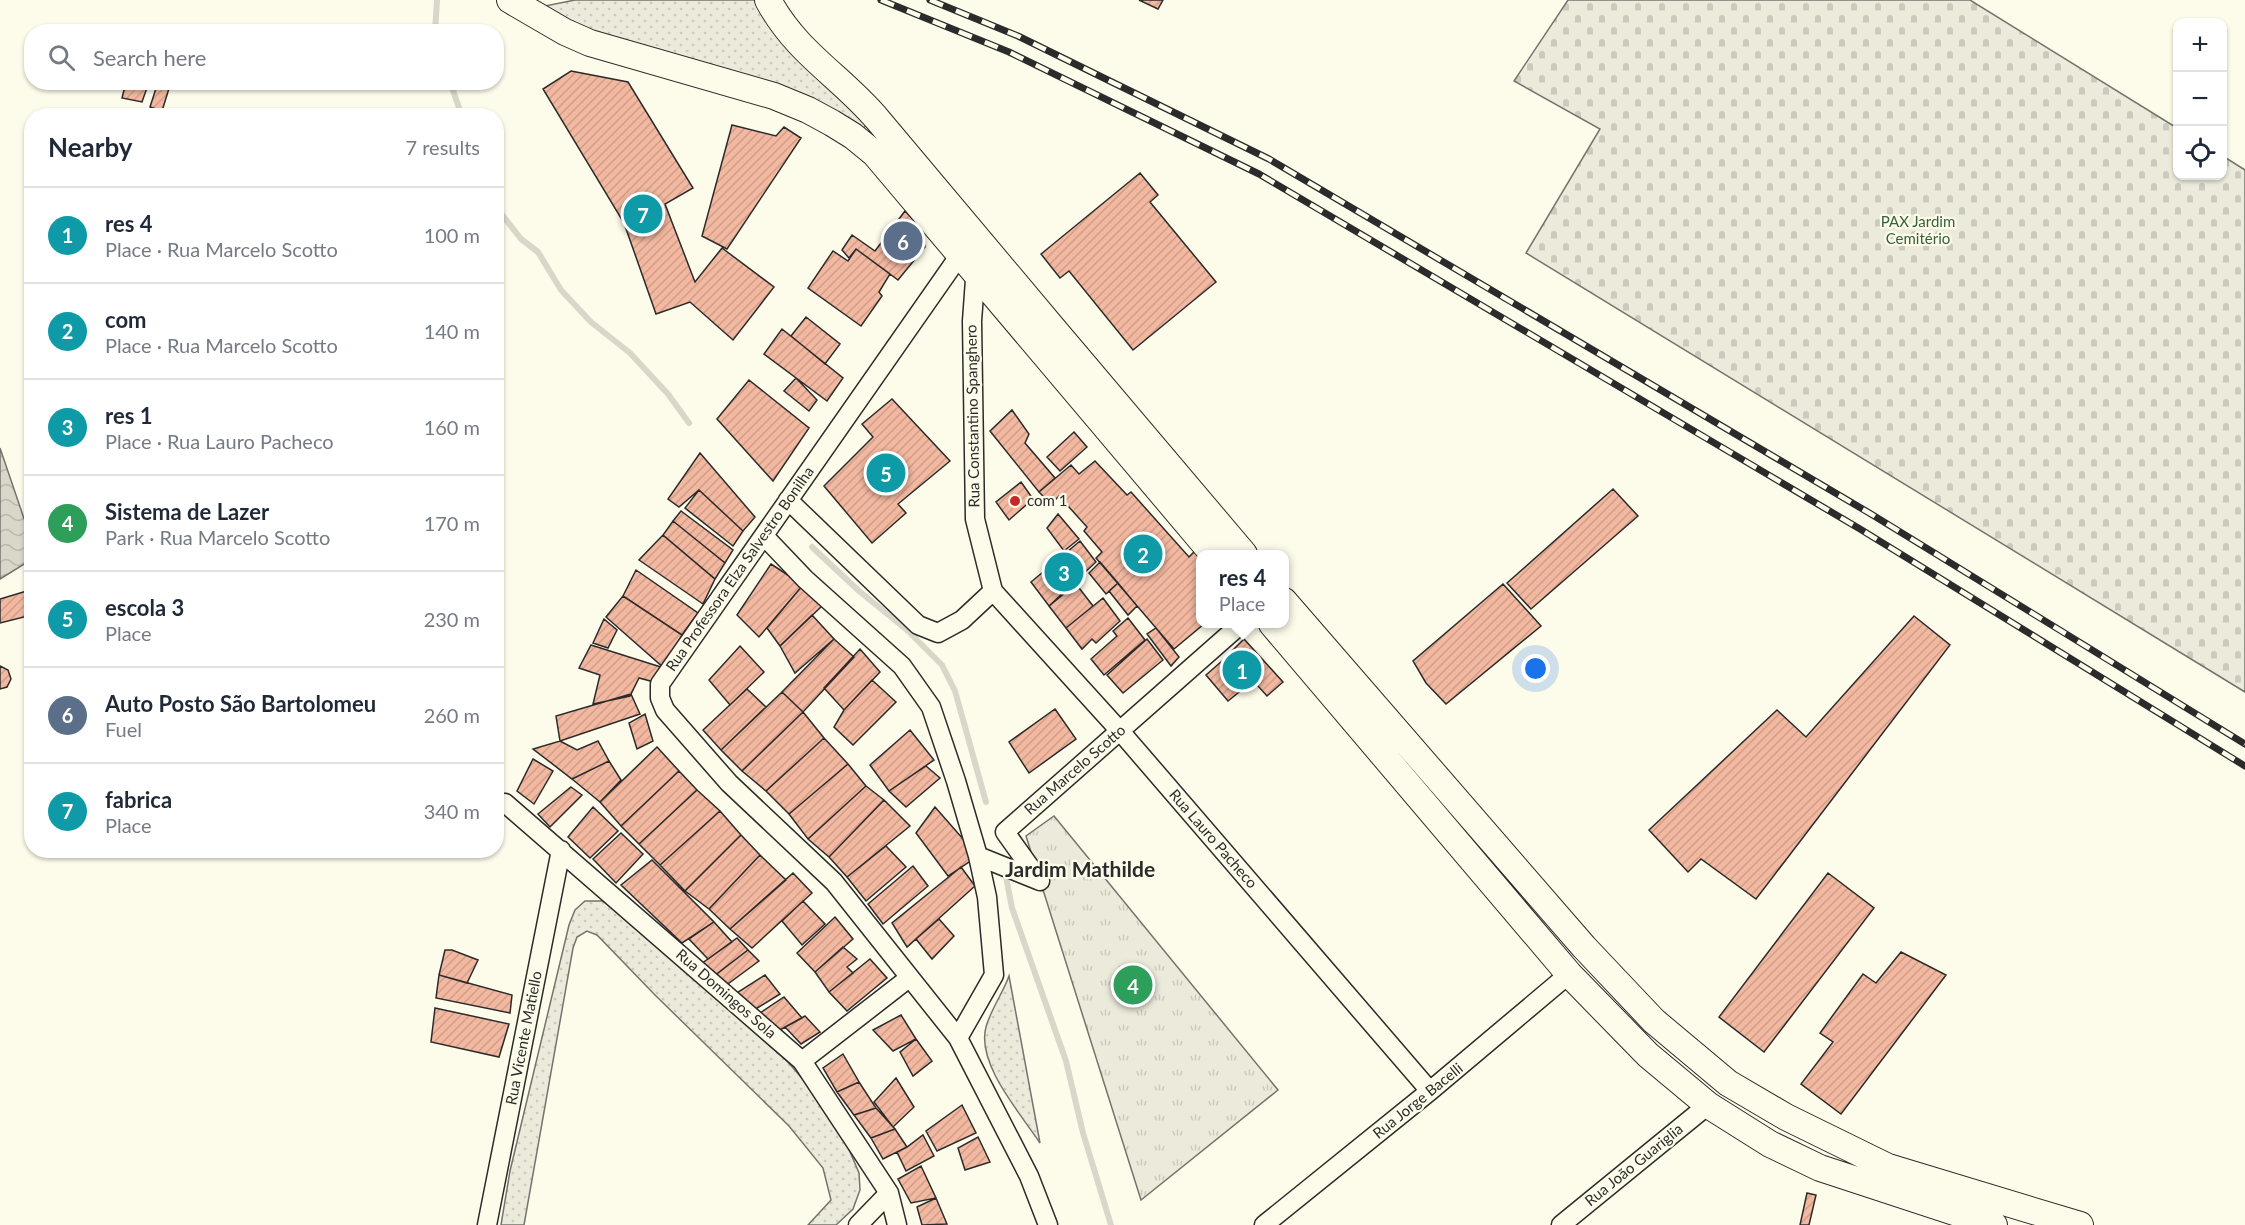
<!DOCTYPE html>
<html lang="en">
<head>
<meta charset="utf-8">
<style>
  :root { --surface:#fff; --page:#f2f2f3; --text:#1f2937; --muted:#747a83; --line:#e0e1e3; --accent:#c62828 }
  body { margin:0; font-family:Lato,sans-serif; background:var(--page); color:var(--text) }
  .controls { position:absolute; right:18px; top:18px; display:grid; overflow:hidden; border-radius:12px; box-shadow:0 2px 4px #0004 }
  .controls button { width:54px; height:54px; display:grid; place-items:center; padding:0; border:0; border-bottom:2px solid var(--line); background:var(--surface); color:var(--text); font:30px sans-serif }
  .you { position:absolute; left:1536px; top:669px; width:21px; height:21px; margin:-15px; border:4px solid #fff; border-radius:50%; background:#1a73e8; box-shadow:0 0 0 9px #1a73e833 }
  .badge { display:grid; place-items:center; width:39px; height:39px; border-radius:50%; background:var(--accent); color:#fff; font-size:20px; font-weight:700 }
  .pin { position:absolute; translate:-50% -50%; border:3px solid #fff; box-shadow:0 2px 6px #0006 }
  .popup { position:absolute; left:1196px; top:550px; width:93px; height:78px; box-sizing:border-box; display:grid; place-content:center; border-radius:12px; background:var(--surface); filter:drop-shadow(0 2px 4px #0005); font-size:20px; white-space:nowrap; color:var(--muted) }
  .popup b { font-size:22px; color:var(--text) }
  .popup::after { content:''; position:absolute; left:50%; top:100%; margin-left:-12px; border:12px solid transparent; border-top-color:var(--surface) }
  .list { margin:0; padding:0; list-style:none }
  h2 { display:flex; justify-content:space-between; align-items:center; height:78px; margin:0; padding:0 24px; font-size:26px }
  h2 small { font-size:20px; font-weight:400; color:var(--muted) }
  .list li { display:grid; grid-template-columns:39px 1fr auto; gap:18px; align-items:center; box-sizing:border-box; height:96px; padding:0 24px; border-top:2px solid var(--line) }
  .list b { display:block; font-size:22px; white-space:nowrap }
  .list p { margin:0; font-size:20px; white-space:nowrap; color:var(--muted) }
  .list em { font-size:20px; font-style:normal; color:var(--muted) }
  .icon { flex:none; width:33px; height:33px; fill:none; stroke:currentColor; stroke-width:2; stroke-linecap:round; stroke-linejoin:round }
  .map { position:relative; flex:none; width:2245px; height:1225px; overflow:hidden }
  .search { position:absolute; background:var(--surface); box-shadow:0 2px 4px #0004; left:24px; top:24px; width:480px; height:66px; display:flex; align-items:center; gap:15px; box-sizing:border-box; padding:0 21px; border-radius:24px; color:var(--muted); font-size:22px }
  .panel { position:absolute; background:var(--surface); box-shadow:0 2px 4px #0004; left:24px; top:108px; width:480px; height:750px; border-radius:24px }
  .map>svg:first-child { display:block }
  .grass { fill:url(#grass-tufts); stroke:#74746e; stroke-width:1.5 }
  .cemetery { fill:url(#cemetery-stones); stroke:#74746e; stroke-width:1.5 }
  .park { fill:url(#park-dots); stroke:#74746e; stroke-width:1.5 }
  .water { fill:url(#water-waves); stroke:#74746e; stroke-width:1.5 }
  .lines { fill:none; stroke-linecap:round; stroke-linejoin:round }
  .stream { stroke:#d8d7c9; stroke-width:6 }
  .building { fill:url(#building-hatch); stroke:#2b2b2b; stroke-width:1.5 }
  .street-casing { stroke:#2b2b2b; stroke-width:21 }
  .secondary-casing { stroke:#2b2b2b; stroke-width:28 }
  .street { stroke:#fdfbea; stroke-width:18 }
  .secondary { stroke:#fdfbea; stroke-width:26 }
  .rail-casing { stroke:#2b2b2b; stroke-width:7 }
  .rail { stroke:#fdfbea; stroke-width:4.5; stroke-dasharray:14; stroke-linecap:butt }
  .poi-dot { fill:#c62828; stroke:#fdfbea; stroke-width:2 }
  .labels { text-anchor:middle; stroke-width:4.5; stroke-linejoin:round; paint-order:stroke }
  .park-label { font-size:15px; fill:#34623c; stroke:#fdfbea }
  .street-label { font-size:15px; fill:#2b2b2b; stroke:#fdfbea }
  .poi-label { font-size:15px; fill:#2b2b2b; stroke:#fdfbea; text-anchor:start }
  .district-label { font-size:21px; font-weight:bold; fill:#2b2b2b; stroke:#fdfbea }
</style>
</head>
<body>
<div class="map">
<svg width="2245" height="1225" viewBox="0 0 2245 1225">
  <defs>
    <pattern id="grass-tufts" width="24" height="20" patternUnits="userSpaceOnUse" patternTransform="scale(1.5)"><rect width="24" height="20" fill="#ecebdb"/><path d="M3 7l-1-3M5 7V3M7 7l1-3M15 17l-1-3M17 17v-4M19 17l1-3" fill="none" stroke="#cbcabc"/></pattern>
    <pattern id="cemetery-stones" width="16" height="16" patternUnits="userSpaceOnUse" patternTransform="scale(1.5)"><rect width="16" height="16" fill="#ecebdb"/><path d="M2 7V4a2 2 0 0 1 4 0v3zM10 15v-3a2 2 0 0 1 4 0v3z" fill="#cbcabc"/></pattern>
    <pattern id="park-dots" width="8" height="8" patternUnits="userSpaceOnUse" patternTransform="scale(1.5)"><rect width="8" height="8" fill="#ecebdb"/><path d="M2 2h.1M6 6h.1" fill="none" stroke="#cbcabc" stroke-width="1.8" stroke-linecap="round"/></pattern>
    <pattern id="water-waves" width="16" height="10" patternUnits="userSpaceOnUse" patternTransform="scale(1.5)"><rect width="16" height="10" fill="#d8d7c9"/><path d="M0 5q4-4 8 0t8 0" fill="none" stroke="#bab9ad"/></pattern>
    <pattern id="building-hatch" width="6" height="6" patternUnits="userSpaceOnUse" patternTransform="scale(1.5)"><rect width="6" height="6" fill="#f2b8a0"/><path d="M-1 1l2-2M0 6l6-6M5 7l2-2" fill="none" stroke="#d09e8a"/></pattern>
  </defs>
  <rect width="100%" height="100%" fill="#fdfbea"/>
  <!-- grass -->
  <path class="grass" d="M1054 816 1278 1090 1141 1200 1026 836Z"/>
  <!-- cemetery -->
  <path class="cemetery" d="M1568 0H1970L2177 128 2178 176H2222L2223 156 2245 170V692L1526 253 1600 129 1514 81Z"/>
  <!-- park -->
  <path class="park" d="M575 0H758L868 124 861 130 577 26 540 7Z
    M585 901H603L615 908 787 1061 821 1100 845 1140 859 1173 860 1190 853 1209 836 1225H808L831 1200 823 1168 789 1126 655 995 597 935 587 931 577 937 573 948 524 1225H501L510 1171 569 925 575 910Z
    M1009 976 1040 1143C1021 1114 976 1064 986 1027 991 1009 1003 993 1009 976Z"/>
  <!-- water -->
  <path class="water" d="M0 448 32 542 31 555 26 563 0 579Z"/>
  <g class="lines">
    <!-- stream -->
    <path class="stream" d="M435 32 437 0
      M450 82 462 116
      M496 207 521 239 538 252 561 290 591 322 630 353 668 394 689 423
      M812 547 859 591 907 630 942 665 955 691 986 802
      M1006 877 1012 908 1066 1061 1083 1133 1111 1225"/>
  </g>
  <!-- building -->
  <path class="building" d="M1139 0H1163L1158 9Z
    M571 71 628 82 693 188 665 204 695 282 722 248 774 287 733 340 690 302 656 314 624 223 543 89Z
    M126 82H149L142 102 122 98Z
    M158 82H171L162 111 150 107Z
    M732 125 776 136 784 127 801 138 727 249 702 236Z
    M1140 173 1158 195 1150 202 1216 282 1133 350 1069 271 1060 278 1041 254Z
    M905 211 921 228 925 247 898 280 856 249 849 258 842 250 852 235 875 251Z
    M856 249 890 274 879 292 882 296 861 326 808 288 833 251 848 261Z
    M806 317 840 344 825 364 791 336Z
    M782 329 843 378 827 401 764 354Z
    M796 378 817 400 809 411 784 391Z
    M749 380 809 428 773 481 717 419Z
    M892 399 950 461 898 504 906 513 872 543 824 486 873 437 862 424Z
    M1012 410 1029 434 1025 443 1055 478 1039 492 990 431Z
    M1074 432 1087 447 1060 471 1047 457Z
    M700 453 755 517 743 531 699 490 679 507 668 499Z
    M1095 461 1127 495 1131 492 1189 557 1195 551 1200 558V624H1204L1174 649 1096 558 1102 552 1084 531 1087 527 1059 496 1051 504 1039 492 1071 465 1079 474Z
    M1021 482 1033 499 1009 520 996 502Z
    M1613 489 1638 516 1531 609 1507 583Z
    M699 490 743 531 733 546 685 508Z
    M681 511 733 550 725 563 673 521Z
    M1058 514 1079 539 1064 551 1047 528Z
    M673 521 725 563 715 579 663 535Z
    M663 535 715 579 703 604 639 560Z
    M1080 541 1096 562 1049 606 1031 582Z
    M1100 562 1118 583 1106 594 1089 573Z
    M771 564 803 585 759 637 737 615Z
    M636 570 698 613 682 635 623 596Z
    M1118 583 1137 606 1128 615 1109 591Z
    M1076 584 1093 606 1066 628 1049 606Z
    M1503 584 1541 626 1446 704 1426 683 1413 661Z
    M803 585 822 606 780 646 767 628Z
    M30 590 32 615 0 623V599Z
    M623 596 682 635 664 668 606 617Z
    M1103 598 1120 621 1096 643 1092 639 1082 649 1066 628Z
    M812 615 834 639 795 673 780 646Z
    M1914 616 1950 645 1756 899 1701 859 1688 872 1649 830 1777 710 1806 737Z
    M1128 618 1145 640 1104 675 1091 659 1117 636 1113 631Z
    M604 619 617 630 608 648 593 643Z
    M1156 628 1179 657 1171 666 1147 634Z
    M834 639 854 657 803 712 782 692Z
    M1147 639 1163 660 1123 693 1107 675Z
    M1244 639 1283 682 1267 696 1249 676 1241 684 1244 688 1228 701 1206 675 1222 661 1225 665 1233 657 1229 654Z
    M591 645 664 668 658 683 639 678 630 696 593 704 600 675 579 668Z
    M740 646 764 672 730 705 709 680Z
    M860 649 880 672 844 710 824 688Z
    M0 666 8 670 11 679 7 687 0 689Z
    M872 680 896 702 853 745 834 727 844 710Z
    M747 689 766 707 721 750 703 730Z
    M782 692 803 712 742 771 721 750Z
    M631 694 640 714 560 741 556 716Z
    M1055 709 1076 739 1029 773 1009 742Z
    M803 712 824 738 766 791 742 771Z
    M645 714 653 741 637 749 629 723Z
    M910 730 934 760 889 791 870 765Z
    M824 738 848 764 789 814 766 791Z
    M560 741 577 750 598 741 609 761 572 779 533 749Z
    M657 747 679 771 621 826 600 802Z
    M533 759 553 771 534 804 517 791Z
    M609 761 621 780 600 802 572 779Z
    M848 764 866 786 808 839 789 814Z
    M926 766 940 778 906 807 889 791Z
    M679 771 697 790 639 844 621 826Z
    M866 786 884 800 829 857 808 839Z
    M571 787 582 795 550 827 538 814Z
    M697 790 720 811 660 865 639 844Z
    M884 800 910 826 847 877 829 857Z
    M593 807 618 831 590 858 568 837Z
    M935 807 978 856 948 876 916 833Z
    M720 811 741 835 685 891 660 865Z
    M621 833 643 854 616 883 593 859Z
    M741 835 760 855 709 909 685 891Z
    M886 846 906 867 866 901 847 877Z
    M760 855 786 880 730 929 709 909Z
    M652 860 714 922 682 943 621 885Z
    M913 866 928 886 883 924 868 904Z
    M961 867 975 886 907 947 892 923Z
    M793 873 812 893 752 948 730 929Z
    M1828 873 1874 908 1764 1052 1719 1017Z
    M803 901 825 924 802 945 782 921Z
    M835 917 853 939 815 972 797 953Z
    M939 919 954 936 932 959 916 939Z
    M714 922 732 942 708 959 689 939Z
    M737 938 748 950 714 976 701 964Z
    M843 947 857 959 847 967 853 973 829 992 815 972Z
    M445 950H452L478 960 467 983 439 975Z
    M748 950 759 961 725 986 714 976Z
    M1901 952 1946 975 1841 1114 1801 1084 1833 1042 1820 1033 1863 974 1876 983Z
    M870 959 887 978 847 1011 829 992Z
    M439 975 512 995 510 1013 436 998Z
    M765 975 780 994 754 1010 735 994Z
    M784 997 802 1018 778 1031 760 1013Z
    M435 1008 509 1024 499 1057 431 1042Z
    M901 1015 916 1039 893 1051 873 1030Z
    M805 1016 820 1032 801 1044 785 1027Z
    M916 1039 932 1061 913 1076 900 1052Z
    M843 1054 859 1082 837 1092 823 1068Z
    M896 1078 914 1107 893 1127 874 1102Z
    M859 1082 876 1108 854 1115 837 1092Z
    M962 1105 976 1133 937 1151 926 1131Z
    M876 1108 895 1129 871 1138 854 1115Z
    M895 1129 907 1147 883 1159 871 1138Z
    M923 1135 934 1156 906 1171 897 1152 907 1147Z
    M978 1137 990 1162 965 1170 958 1148Z
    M921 1166 936 1198 911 1203 898 1179Z
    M1807 1193 1816 1195 1809 1225H1800Z
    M936 1198 947 1224 922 1225 917 1207Z"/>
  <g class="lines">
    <!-- street casing -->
    <g class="street-casing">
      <path id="street" d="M968 248 957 259 660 684V698L665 710 729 783 834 882 958 1038 1029 1176 1048 1225
        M976 266 972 321 975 519 993 591 1120 731 1430 1091
        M788 500 918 625 938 633 962 620 993 591
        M764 536 805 579 902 666 931 707 956 781 978 856 987 897 994 975 958 1038
        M505 803 802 1061 889 1193 897 1225
        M978 856 1040 881
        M1040 881 1005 832 1241 624
        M802 1061 909 978
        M487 1225 561 850
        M858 1225 889 1193
        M1264 1225 1430 1091 1569 974
        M1561 1225 1708 1105"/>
    </g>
    <!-- secondary casing -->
    <g class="secondary-casing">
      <path id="secondary" d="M510 0 565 32 590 43 774 96 808 110 832 123 853 136 875 154 1213 554
        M768 0C797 54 841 76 878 120 999 265 1122 410 1244 554
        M1284 601 1584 947 1654 1021 1728 1083 1786 1117 1888 1167 2080 1225
        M1272 624 1569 974 1648 1055 1708 1105 1770 1144 1820 1168 1994 1225"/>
    </g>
    <!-- street -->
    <use href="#street" class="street"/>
    <!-- secondary -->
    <use href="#secondary" class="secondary"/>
    <!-- rail casing -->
    <g class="rail-casing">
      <path id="rail" d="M881 0 1009 52 1259 174 1860 529 2245 766
        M930 0 1018 36 1269 159 1871 514 2245 744"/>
    </g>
    <!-- rail -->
    <use href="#rail" class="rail"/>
  </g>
  <!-- markers -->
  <circle class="poi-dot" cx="1015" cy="501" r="6"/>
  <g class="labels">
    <!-- park labels -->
    <g class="park-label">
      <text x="1918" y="227">PAX Jardim<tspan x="1918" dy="17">Cemitério</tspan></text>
    </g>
    <!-- street labels -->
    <g class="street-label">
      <text transform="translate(973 416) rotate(-91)" y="5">Rua Constantino Spanghero</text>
      <text transform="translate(740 569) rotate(-55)" y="5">Rua Professora Elza Salvestro Bonilha</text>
      <text transform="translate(1075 770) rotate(-41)" y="5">Rua Marcelo Scotto</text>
      <text transform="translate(1213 839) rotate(49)" y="5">Rua Lauro Pacheco</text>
      <text transform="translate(726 994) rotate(41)" y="5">Rua Domingos Sola</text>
      <text transform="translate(524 1038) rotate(-79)" y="5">Rua Vicente Matiello</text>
      <text transform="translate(1418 1101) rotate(-39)" y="5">Rua Jorge Bacelli</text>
      <text transform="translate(1634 1165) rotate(-39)" y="5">Rua João Guariglia</text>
    </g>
    <!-- poi labels -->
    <g class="poi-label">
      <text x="1027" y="506">com 1</text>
    </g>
    <!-- district labels -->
    <g class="district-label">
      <text x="1080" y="877">Jardim Mathilde</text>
    </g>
  </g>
</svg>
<div class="controls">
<button>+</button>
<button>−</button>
<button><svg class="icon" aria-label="locate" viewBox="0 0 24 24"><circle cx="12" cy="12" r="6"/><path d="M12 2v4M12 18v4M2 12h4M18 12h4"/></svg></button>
</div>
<div class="you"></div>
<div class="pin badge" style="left:1242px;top:670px;background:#0f9aa8">1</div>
<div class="popup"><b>res 4</b>Place</div>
<div class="pin badge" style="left:1143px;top:554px;background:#0f9aa8">2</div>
<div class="pin badge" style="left:1064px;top:572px;background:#0f9aa8">3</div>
<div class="pin badge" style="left:1133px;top:985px;background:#2e9e5b">4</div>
<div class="pin badge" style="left:886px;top:473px;background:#0f9aa8">5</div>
<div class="pin badge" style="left:903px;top:241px;background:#5c6f8a">6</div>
<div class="pin badge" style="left:643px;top:214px;background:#0f9aa8">7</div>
<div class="search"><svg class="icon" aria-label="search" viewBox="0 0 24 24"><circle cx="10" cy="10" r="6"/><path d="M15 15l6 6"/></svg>Search here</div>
<section class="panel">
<h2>Nearby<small>7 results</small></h2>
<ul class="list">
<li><span class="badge" style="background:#0f9aa8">1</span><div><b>res 4</b><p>Place · Rua Marcelo Scotto</p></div><em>100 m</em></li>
<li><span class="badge" style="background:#0f9aa8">2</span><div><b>com</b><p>Place · Rua Marcelo Scotto</p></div><em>140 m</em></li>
<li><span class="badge" style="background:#0f9aa8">3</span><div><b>res 1</b><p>Place · Rua Lauro Pacheco</p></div><em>160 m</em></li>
<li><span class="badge" style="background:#2e9e5b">4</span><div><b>Sistema de Lazer</b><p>Park · Rua Marcelo Scotto</p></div><em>170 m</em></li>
<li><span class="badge" style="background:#0f9aa8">5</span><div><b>escola 3</b><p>Place</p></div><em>230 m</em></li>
<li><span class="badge" style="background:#5c6f8a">6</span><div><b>Auto Posto São Bartolomeu</b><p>Fuel</p></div><em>260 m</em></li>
<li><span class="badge" style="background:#0f9aa8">7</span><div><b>fabrica</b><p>Place</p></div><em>340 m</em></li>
</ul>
</section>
</div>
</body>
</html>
